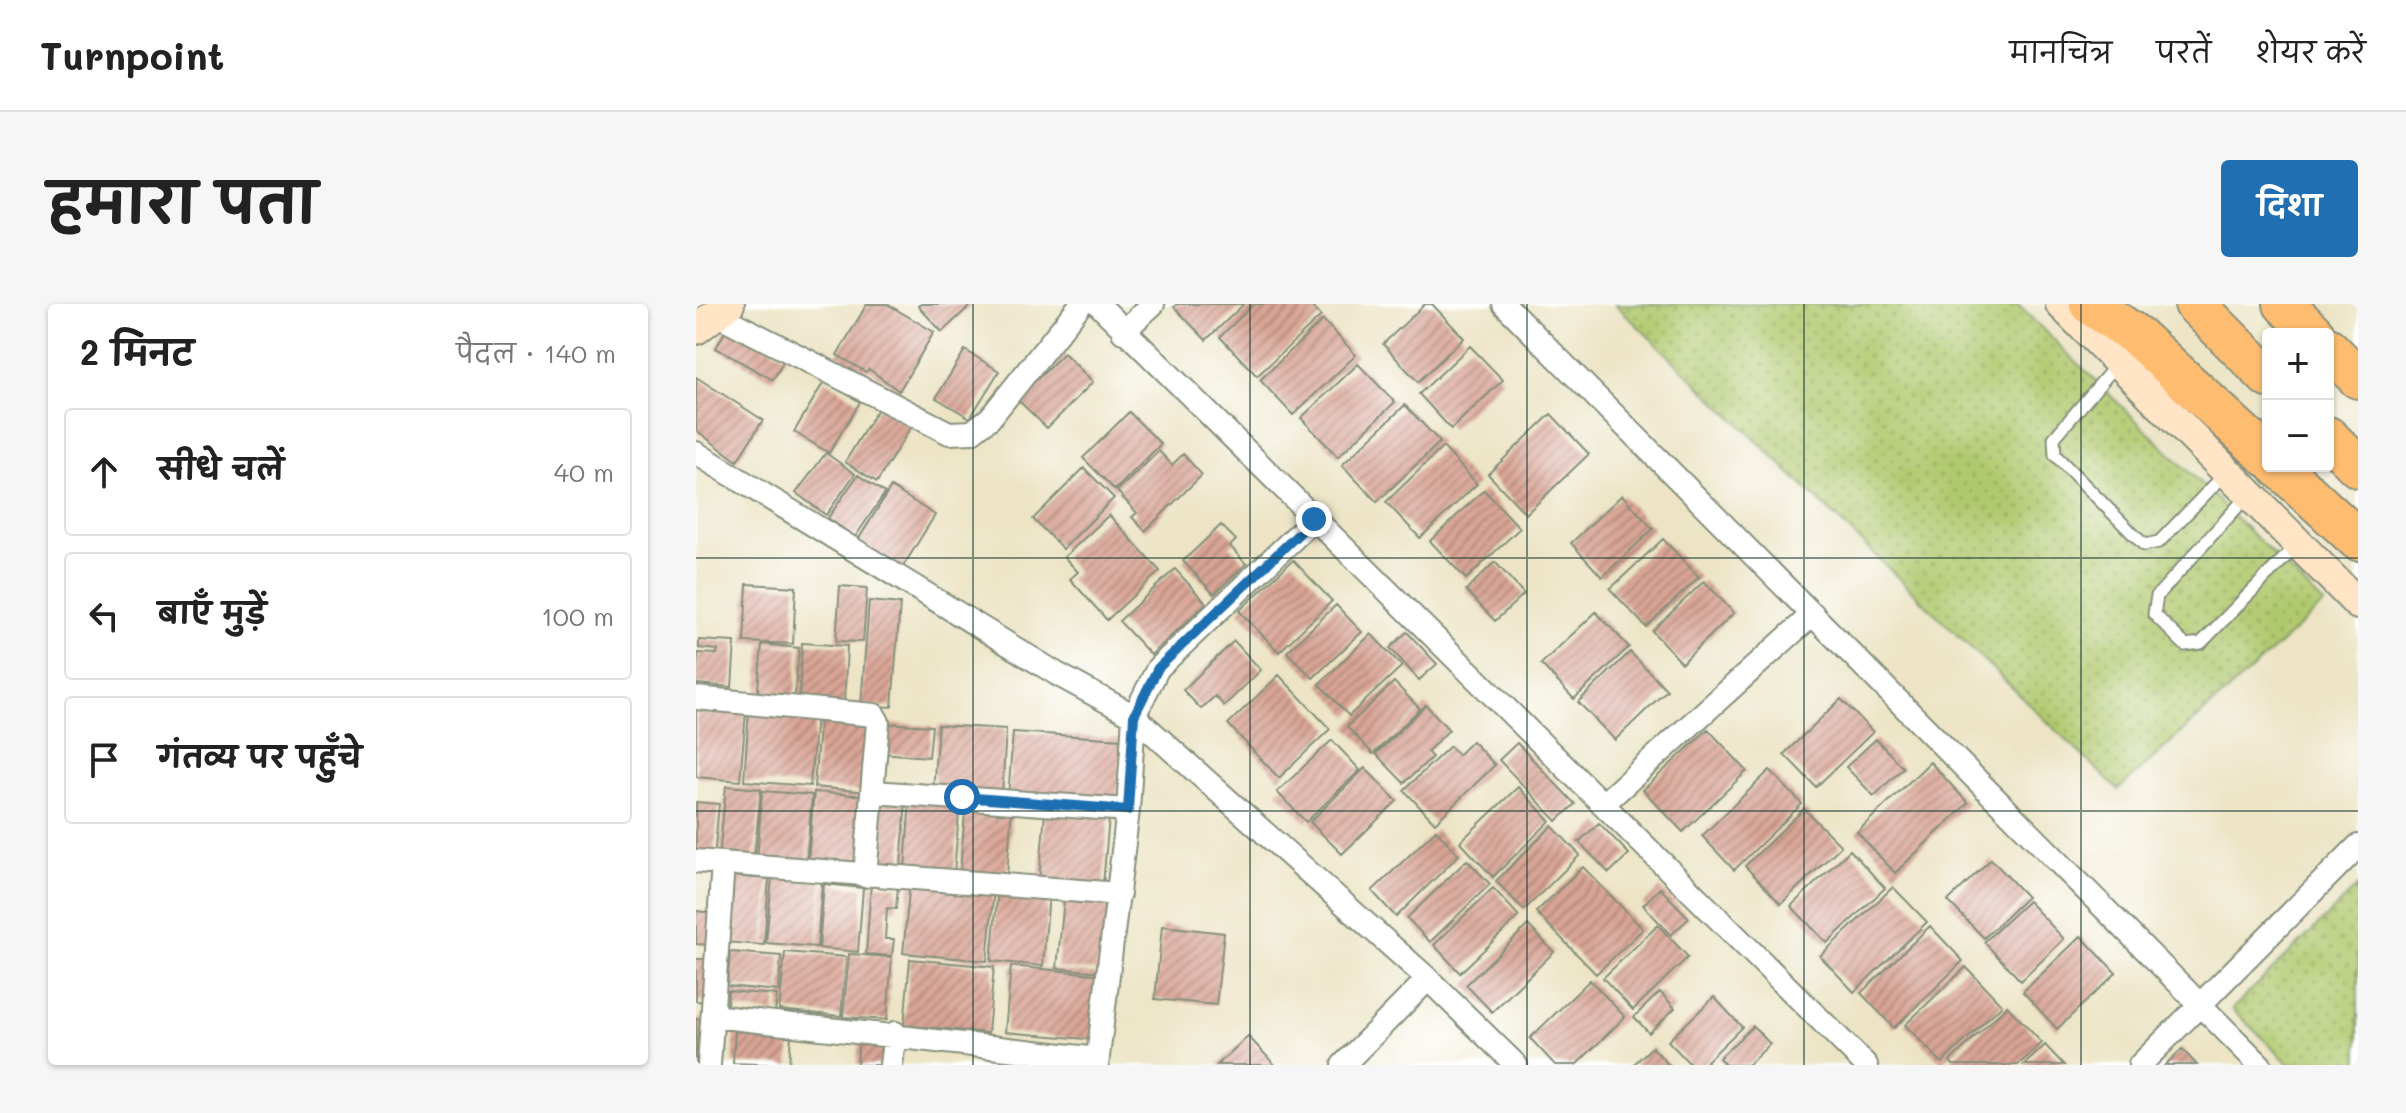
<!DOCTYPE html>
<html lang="hi">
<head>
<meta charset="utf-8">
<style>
  :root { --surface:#fff; --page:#f6f6f6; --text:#222; --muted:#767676; --line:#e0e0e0; --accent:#1f6fb2 }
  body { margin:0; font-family:Mali,"Playpen Sans Deva",sans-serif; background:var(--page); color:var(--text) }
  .controls { position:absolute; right:24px; top:24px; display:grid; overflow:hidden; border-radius:8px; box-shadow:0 2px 6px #0004 }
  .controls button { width:72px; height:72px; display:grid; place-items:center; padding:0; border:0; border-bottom:2px solid var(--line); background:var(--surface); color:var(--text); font:40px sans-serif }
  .stop { position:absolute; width:24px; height:24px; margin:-18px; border:6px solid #1f6fb2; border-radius:50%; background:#fff }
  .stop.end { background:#1f6fb2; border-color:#fff; box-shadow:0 2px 8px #0008 }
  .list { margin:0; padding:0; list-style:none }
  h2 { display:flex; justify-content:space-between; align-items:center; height:104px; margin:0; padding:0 32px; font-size:34px }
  h2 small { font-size:26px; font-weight:400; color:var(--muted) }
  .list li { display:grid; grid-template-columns:52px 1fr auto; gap:24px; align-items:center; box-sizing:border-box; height:128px; margin:0 16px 16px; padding:0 16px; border:2px solid var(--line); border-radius:8px }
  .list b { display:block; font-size:30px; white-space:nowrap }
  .list em { font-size:26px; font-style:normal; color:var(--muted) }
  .icon { flex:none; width:44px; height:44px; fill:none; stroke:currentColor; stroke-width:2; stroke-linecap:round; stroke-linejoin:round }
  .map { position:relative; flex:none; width:1662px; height:761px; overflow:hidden; border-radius:8px }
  header { display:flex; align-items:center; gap:48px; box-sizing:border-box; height:112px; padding:0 40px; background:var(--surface); border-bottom:2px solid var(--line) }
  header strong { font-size:38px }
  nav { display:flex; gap:44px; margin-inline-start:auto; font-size:28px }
  .intro { display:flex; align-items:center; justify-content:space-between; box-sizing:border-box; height:192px; padding:0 48px }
  h1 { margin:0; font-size:56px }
  .button { padding:20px 36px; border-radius:8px; background:var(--accent); color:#fff; font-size:28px; font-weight:700 }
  main { display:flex; gap:48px; padding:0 48px }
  aside { flex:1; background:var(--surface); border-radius:8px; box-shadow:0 2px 6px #0004 }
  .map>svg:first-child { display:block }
  .park { fill:url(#park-dots); stroke:#688351; stroke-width:2 }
  .building { fill:url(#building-hatch) }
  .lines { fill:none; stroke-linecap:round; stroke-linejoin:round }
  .service-casing { stroke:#86907c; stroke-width:15 }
  .minor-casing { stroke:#86907c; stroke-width:26 }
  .secondary-casing { stroke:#86907c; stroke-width:34 }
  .motorway-casing { stroke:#86907c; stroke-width:44 }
  .service { stroke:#fff; stroke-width:11 }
  .minor { stroke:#fff; stroke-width:22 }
  .secondary { stroke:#ffe4c6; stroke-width:30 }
  .motorway { stroke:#febc70; stroke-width:40 }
  .route { stroke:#1f6fb2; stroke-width:10 }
  .grid { fill:none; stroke:#1f3d34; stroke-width:2; stroke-opacity:0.55 }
</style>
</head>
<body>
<header>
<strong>Turnpoint</strong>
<nav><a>मानचित्र</a><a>परतें</a><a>शेयर करें</a></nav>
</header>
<div class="intro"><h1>हमारा पता</h1><a class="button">दिशा</a></div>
<main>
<aside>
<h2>2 मिनट<small>पैदल · 140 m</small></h2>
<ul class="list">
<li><svg class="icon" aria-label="ahead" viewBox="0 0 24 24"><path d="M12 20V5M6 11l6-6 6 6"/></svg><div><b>सीधे चलें</b></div><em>40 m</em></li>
<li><svg class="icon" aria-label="left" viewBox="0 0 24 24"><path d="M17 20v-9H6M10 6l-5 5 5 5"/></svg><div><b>बाएँ मुड़ें</b></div><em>100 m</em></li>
<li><svg class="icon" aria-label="arrive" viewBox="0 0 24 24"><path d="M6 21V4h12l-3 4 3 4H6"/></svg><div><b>गंतव्य पर पहुँचे</b></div></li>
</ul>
</aside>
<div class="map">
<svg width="1662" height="761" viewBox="0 0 1662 761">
  <defs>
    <pattern id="park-dots" width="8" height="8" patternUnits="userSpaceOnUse" patternTransform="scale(2)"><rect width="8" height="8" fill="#b1c96e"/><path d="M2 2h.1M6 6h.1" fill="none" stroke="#8fa45b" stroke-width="1.8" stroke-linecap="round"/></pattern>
    <pattern id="building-hatch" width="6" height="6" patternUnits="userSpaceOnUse" patternTransform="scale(2)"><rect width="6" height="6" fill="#d9a495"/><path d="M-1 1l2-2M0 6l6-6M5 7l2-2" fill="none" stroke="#af877a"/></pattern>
  </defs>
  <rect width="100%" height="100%" fill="#fff"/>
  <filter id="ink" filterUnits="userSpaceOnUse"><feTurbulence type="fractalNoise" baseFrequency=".0125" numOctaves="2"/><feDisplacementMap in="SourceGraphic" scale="16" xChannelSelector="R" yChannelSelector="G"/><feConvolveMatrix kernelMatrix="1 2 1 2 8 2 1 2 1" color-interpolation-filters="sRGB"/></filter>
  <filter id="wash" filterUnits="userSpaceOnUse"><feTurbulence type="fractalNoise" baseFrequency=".006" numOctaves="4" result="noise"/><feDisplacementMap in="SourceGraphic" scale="32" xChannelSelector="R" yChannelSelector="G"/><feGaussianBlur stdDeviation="1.8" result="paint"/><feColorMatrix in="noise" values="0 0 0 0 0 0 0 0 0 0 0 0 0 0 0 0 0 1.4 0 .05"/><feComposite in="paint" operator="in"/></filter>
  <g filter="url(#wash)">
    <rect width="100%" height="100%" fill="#ece4c5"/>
    <!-- park -->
    <path class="park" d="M919 0H1321L1628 300 1422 486Z
      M1662 582V761H1594L1536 705Z"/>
    <g id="blocks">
      <!-- building -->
      <path class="building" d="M171 0H191L238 28 203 87 173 65 170 68 141 51Z
        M225 0H276L246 28 222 2Z
        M481 0H548L510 36 478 3Z
        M558 0H613L625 12 561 72 524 33Z
        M729 0H736L768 34 722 78 687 40Z
        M627 16 660 51 597 111 564 76Z
        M33 20 90 53 77 76 20 44Z
        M774 42 807 76 755 125 723 90Z
        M269 46 303 67 274 114 240 94Z
        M368 49 397 78 351 124 321 95Z
        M662 60 699 98 642 153 605 114Z
        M0 73 67 116 41 157 0 126Z
        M129 76 164 98 133 149 98 128Z
        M709 101 744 138 681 198 646 161Z
        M183 103 215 123 181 178 149 158Z
        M433 108 465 140 419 186 387 154Z
        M855 110 893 150 830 210 792 170Z
        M747 143 781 180 724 234 690 198Z
        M463 147 476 161 487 150 506 171 449 227 436 213 441 209 421 187Z
        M130 149 159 170 130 211 100 189Z
        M388 164 418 194 367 245 337 215Z
        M162 171 189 189 159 233 132 214Z
        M195 183 239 211 206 264 162 236Z
        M788 186 824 224 770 275 734 237Z
        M926 191 957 225 906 273 875 239Z
        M413 211 464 267 411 316 374 275 382 268 368 253Z
        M525 221 540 236 534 242 550 260 518 290 487 257Z
        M967 235 1003 273 950 323 914 285Z
        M597 256 636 297 583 348 543 307Z
        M799 258 828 290 799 317 770 286Z
        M479 265 510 299 455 351 423 317Z
        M1008 277 1038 309 986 359 956 327Z
        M51 280 100 283 97 340 48 338Z
        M144 282 171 284 167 338 140 337Z
        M173 297 204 300 196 403 165 401Z
        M640 301 666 328 617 374 591 348Z
        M900 308 933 343 878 395 845 360Z
        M711 328 741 360 723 376 694 344Z
        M675 330 706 362 653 412 623 380Z
        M3 336 39 338 36 383 0 380 2 349 21 350 22 346 3 344Z
        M538 337 565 366 528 402 519 392 505 405 487 386Z
        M106 339 151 342 148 402 103 399Z
        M66 340 103 344 98 399 61 396Z
        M934 348 971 386 919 436 882 398Z
        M583 371 634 425 583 474 532 420Z
        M698 378 724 405 677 450 651 423Z
        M1145 395 1177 428 1120 483 1088 450Z
        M730 401 753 426 731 448 736 453 708 479 680 450Z
        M0 404 50 408 44 477 0 473Z
        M53 406 120 411 114 482 48 477Z
        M124 411 177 415 171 488 118 483Z
        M186 419 236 422 233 453 184 449Z
        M242 421 310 425 306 492 237 487Z
        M1012 425 1051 467 987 528 947 486Z
        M317 428 426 435 421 501 312 494Z
        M1180 435 1207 464 1178 492 1150 463Z
        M636 436 664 466 610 518 581 488Z
        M776 437 799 461 739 519 708 486 754 442 762 451Z
        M821 439 879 500 861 517 803 456Z
        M1234 458 1272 499 1199 569 1161 528Z
        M669 464 701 497 646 550 614 518Z
        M1074 466 1106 500 1038 566 1006 532Z
        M30 482 65 485 58 556 23 553Z
        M822 483 854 517 797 573 764 538Z
        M66 487 116 491 110 560 61 556Z
        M118 488 170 492 163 563 112 558Z
        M179 493 210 496 205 562 174 559Z
        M214 493 264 497 258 569 209 565Z
        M270 496 316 500 311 572 264 568Z
        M0 498 23 500 18 554 0 552Z
        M1108 505 1145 542 1085 600 1049 562Z
        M349 508 413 513 407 581 343 576Z
        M903 519 933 550 913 569 883 538Z
        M856 522 884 551 828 606 800 577Z
        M740 526 763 551 700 613 676 587Z
        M1154 546 1189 584 1131 639 1095 602Z
        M1295 555 1331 593 1288 634 1252 597Z
        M771 556 794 580 734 638 711 614Z
        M887 563 947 625 900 670 840 608Z
        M33 572 73 575 68 641 28 638Z
        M76 574 126 578 121 643 70 639Z
        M214 577 298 585 291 657 207 649Z
        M128 580 167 584 162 648 123 644Z
        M175 580 202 582 200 605 191 604 189 635H198L196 652 170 650Z
        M1197 583 1231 618 1158 688 1124 652Z
        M797 584 823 612 764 669 738 641Z
        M964 584 993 614 975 631 947 601Z
        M302 585 353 590 347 662 295 657Z
        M368 596 414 601 408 668 361 664Z
        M1332 597 1368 635 1325 677 1288 638Z
        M0 607 17 609 14 641 0 640Z
        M832 621 858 648 796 708 770 681Z
        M962 621 992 653 937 706 907 674Z
        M466 622 528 629 520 701 459 695Z
        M1234 622 1267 657 1198 724 1165 689Z
        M1385 632 1420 669 1361 725 1327 688Z
        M34 648 85 652 83 687 31 682Z
        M89 648 150 653 145 712 83 706Z
        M153 650 196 653 191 716 147 713Z
        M0 655H15L13 698 0 697Z
        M214 655 298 663 292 729 208 721Z
        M315 662 408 671 402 736 309 728Z
        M1270 663 1306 701 1246 759 1209 721Z
        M894 676 929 713 880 761H859L834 734Z
        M32 687 81 691 79 709 31 704Z
        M964 688 979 704 953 729 938 713Z
        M1018 693 1046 723 1007 761H995L972 737Z
        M1311 702 1346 739 1322 761H1257L1254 757Z
        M0 715 11 716 9 761H0Z
        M1057 722 1074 740 1052 761H1029L1023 754Z
        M39 727 95 731 93 761 37 759Z
        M163 730 193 733 191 761H161Z
        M552 732 579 761H521Z
        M1349 741 1368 761H1328Z
        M956 743 973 761H937Z
        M1486 745 1501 761H1469Z"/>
    </g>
  </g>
  <g filter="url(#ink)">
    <use href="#blocks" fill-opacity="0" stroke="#86907c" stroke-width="2"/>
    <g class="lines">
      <!-- service casing -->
      <g class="service-casing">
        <path id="service" d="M1421 60 1358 134 1359 151 1448 241 1463 238 1531 168
          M1553 190 1461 292 1458 310 1489 341 1505 339 1602 240"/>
      </g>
      <!-- minor casing -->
      <g class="minor-casing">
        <path id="minor" d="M402 0 1170 761
          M808 0 1564 761
          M20 10 253 129 276 128 294 114 385 0
          M427 28 457 0
          M0 149 361 370 438 412 732 675 820 761
          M0 394 178 411 182 418 169 572
          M177 488 432 506
          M907 500 1117 310
          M0 557 423 590
          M17 712 402 755
          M13 761 27 559
          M195 761 199 729
          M401 761 432 506 438 412 462 364 618 215
          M647 761 732 675
          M1444 761 1662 542"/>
      </g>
      <!-- secondary casing -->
      <g class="secondary-casing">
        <path id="secondary" d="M1365 0 1662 300
          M0 25 33 0"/>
      </g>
      <!-- motorway casing -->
      <g class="motorway-casing">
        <path id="motorway" d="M1394 0 1442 33 1572 153
          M1499 0 1572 73
          M1588 0 1618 30
          M1632 44 1662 74
          M1632 133 1662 163
          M1582 162 1662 236"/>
      </g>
      <!-- service -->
      <use href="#service" class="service"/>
      <!-- minor -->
      <use href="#minor" class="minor"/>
      <!-- secondary -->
      <use href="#secondary" class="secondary"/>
      <!-- motorway -->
      <use href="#motorway" class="motorway"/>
    </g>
  </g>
  <g class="lines" filter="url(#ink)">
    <!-- route -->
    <path class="route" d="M266 493 432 506 438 412 462 364 618 215"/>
  </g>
  <!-- grid -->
  <path class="grid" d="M277 0V761M554 0V761M831 0V761M1108 0V761M1385 0V761M0 254H1662M0 507H1662"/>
</svg>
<div class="controls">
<button>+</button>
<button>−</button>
</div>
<div class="stop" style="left:266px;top:493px"></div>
<div class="stop end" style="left:618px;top:215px"></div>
</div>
</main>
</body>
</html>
